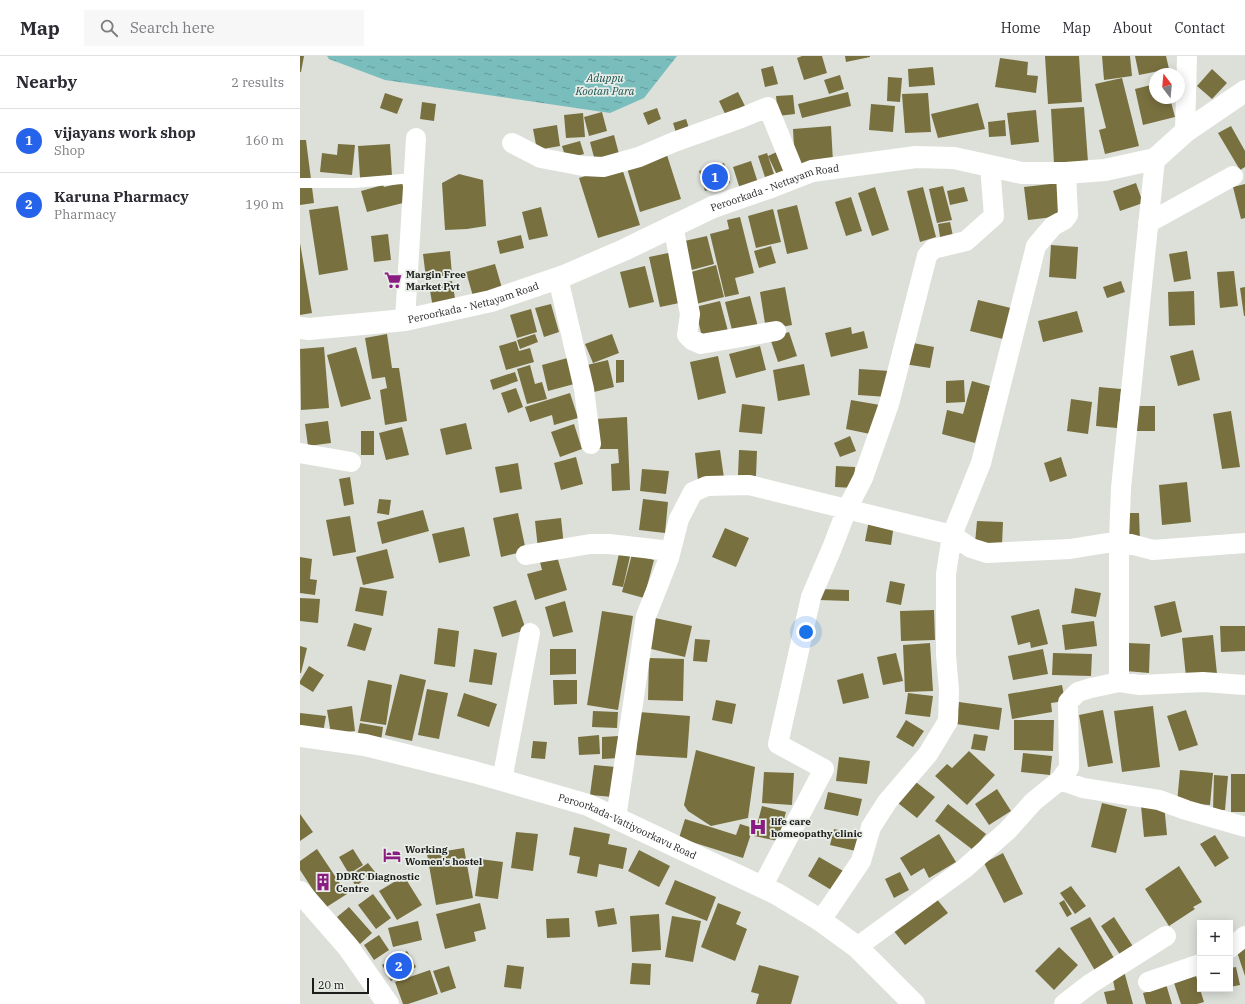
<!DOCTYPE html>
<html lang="en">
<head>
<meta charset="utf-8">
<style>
  :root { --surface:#fff; --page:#f7f7f7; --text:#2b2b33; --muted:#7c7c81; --line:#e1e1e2; --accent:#2563eb }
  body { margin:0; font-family:"IBM Plex Serif",serif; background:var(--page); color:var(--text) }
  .controls { position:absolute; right:12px; bottom:12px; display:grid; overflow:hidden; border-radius:0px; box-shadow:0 2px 10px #0003 }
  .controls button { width:36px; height:36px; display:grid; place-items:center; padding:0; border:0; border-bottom:1px solid var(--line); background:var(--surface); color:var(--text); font:20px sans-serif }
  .compass { position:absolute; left:849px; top:12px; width:36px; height:36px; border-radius:50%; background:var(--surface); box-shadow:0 2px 10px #0003; rotate:344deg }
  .scale { position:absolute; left:12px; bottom:10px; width:57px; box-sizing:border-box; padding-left:4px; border:2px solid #1c1d1b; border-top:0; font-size:11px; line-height:14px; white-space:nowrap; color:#1c1d1b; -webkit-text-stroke:3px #e9ede7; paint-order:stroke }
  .you { position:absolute; left:506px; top:576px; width:14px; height:14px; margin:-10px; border:3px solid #fff; border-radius:50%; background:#1a73e8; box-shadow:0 0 0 6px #1a73e833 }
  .badge { display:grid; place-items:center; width:26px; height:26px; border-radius:50%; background:var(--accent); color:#fff; font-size:13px; font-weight:700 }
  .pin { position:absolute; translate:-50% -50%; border:2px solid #fff; box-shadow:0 1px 4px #0006 }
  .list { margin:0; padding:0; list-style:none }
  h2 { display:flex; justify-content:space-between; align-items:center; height:52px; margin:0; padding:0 16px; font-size:17px }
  h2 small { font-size:13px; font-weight:400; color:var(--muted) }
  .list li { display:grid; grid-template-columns:26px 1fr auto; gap:12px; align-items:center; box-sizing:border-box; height:64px; padding:0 16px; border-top:1px solid var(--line) }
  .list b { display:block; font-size:15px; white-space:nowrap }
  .list p { margin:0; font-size:13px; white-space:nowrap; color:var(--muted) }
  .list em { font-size:13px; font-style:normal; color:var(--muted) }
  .icon { flex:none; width:22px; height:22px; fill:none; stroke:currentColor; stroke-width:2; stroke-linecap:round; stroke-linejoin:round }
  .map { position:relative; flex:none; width:945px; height:948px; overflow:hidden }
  header { display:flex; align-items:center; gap:24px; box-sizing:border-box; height:56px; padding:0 20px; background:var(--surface); border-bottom:1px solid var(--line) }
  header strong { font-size:19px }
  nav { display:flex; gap:22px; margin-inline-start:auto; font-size:14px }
  .search { width:280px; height:36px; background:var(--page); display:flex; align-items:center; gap:10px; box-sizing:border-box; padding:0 14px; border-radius:0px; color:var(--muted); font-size:15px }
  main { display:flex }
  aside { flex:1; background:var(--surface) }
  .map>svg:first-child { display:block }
  .water { fill:url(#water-ripples) }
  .building { fill:#797040 }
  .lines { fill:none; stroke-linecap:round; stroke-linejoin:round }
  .service { stroke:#fff; stroke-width:10 }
  .minor { stroke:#fff; stroke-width:20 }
  .tertiary { stroke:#fff; stroke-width:22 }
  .secondary { stroke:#fff; stroke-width:22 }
  .labels { text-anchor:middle; stroke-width:3.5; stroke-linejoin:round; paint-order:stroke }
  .street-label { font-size:10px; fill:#1c1d1b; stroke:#e9ede7 }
  .poi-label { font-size:10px; font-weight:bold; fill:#1c1d1b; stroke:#e9ede7; text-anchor:start }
  .water-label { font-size:11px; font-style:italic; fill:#175252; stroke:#e9ede7 }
</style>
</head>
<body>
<header>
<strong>Map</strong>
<div class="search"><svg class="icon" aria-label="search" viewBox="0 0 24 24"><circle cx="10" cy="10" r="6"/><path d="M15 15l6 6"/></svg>Search here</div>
<nav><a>Home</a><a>Map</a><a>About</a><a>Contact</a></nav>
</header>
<main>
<aside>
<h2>Nearby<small>2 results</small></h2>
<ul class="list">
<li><span class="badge">1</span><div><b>vijayans work shop</b><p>Shop</p></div><em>160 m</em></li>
<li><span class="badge">2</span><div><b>Karuna Pharmacy</b><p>Pharmacy</p></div><em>190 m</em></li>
</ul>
</aside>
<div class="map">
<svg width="945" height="948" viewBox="0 0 945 948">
  <defs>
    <pattern id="water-ripples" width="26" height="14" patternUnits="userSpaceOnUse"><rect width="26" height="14" fill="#7abdbd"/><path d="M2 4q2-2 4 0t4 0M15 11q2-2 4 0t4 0" fill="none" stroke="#639999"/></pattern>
  </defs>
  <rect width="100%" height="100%" fill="#dce0d9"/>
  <!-- water -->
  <path class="water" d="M27 0H377L344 42 310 57 85 24 29 3Z"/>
  <!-- building -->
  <path class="building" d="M0 0H4L1 16H0Z
    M502 0H522L527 17 504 24 497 2Z
    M545 0H570V1L546 6Z
    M745 0H779L782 46 748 48Z
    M802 0H830L832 20 804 24Z
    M835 0H866L869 13 839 19Z
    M700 2 728 6 727 19 738 20 736 37 695 31Z
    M473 10 478 28 465 31 461 13Z
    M633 11 635 29 609 31 608 13Z
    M912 13 927 27 912 43 897 30Z
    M540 19 544 33 529 38 524 24Z
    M588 21 602 22 600 46 587 45Z
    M822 22 839 90 805 98 799 74 806 72 795 28Z
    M855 28V42H870L875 61 843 69 835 33Z
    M438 36 446 52 427 62 419 45Z
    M548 36 551 50 502 62 498 48Z
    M85 37 103 43 97 58 80 52Z
    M628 37 631 76 605 77 602 38Z
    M493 39 495 58 478 60 476 40Z
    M122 46 136 48 134 65 120 63Z
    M678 47 685 73 638 82 631 58Z
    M571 48 595 50 593 76 569 74Z
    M784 51 788 106 754 108 751 53Z
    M357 52 361 63 348 69 343 57Z
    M736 54 739 86 711 89 707 57Z
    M302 56 307 75 289 80 284 61Z
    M283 57 285 81 266 82 264 59Z
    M386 63 390 75 377 80 373 67Z
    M705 64 706 80 689 81 688 66Z
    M257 69 260 90 237 94 233 73Z
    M531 70 533 106 495 109 493 73Z
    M931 70 945 95V111L940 114 918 77Z
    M314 79 319 98 295 105 290 86Z
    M0 84H6L14 147 0 149Z
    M280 85 284 98 266 103 262 90Z
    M38 88 55 89 52 119 20 116 22 97 37 99Z
    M90 88 92 120 60 122 58 90Z
    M479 95 488 114 477 119 468 100Z
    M467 97 474 118 465 121 458 100Z
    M367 99 381 143 340 156 327 112Z
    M451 105 458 127 440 133 433 111Z
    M424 107 430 127 405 135 399 115Z
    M321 109 340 169 298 182 279 122Z
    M159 118 183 124 186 170 167 173 145 174 142 127Z
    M102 127 107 146 67 156 61 135 83 129 84 131Z
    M759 127 762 160 728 164 724 131Z
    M836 127 843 147 820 155 813 135Z
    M945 128V162L941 163 933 131Z
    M643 130 652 164 637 167 629 133Z
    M575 131 589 174 572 180 558 137Z
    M623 131 636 181 620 186 607 135Z
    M664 131 668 145 650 149 647 135Z
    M551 141 562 175 546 180 535 146Z
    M497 149 508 193 487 198 477 154Z
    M38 150 48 214 19 219 9 154Z
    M241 151 248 180 229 184 222 156Z
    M473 153 481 186 456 192 448 160Z
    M440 161 454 217 435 222 439 238 425 241 410 178 429 173 427 164Z
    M650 166 654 185 641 187 638 168Z
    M88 178 91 204 74 206 71 180Z
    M221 179 224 192 200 198 197 185Z
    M407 180 414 208 388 215 380 186Z
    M0 187 12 257 0 259Z
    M751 189 778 191 776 223 749 221Z
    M471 190 476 207 459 212 454 195Z
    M150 195 152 219 126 222 123 198Z
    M887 195 891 223 874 226 869 198Z
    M373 196 384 246 360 251 349 201Z
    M195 208 202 232 173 240 166 216Z
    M416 209 424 241 392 249 384 218Z
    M345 210 354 246 329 252 320 216Z
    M934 215 938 250 920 252 917 216Z
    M152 225 156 248 133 252 129 229Z
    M821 225 825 236 807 242 803 231Z
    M485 231 492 269 466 274 460 236Z
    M945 231V260H944L940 232Z
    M894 235 895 269 869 270 868 236Z
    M450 240 458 271 433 278 425 246Z
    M678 244 715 253 707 284 670 275Z
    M420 245 428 275 402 281 395 251Z
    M251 248 259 276 244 281 235 252Z
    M231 253 237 276 217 282 210 259Z
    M777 255 783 276 743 286 738 265Z
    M551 271 552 278 564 275 568 292 531 301 525 277Z
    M489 276 497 300 478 306 470 282Z
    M87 278 92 312H99L107 365 85 369 80 334 87 332 85 321 72 323 65 282Z
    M235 278 238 286 220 293 217 284Z
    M312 278 319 297 293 307 285 288Z
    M216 285 219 295 230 292 234 306 206 314 199 290Z
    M608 286 634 291 630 312 604 308Z
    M460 290 466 314 436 322 429 298Z
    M24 291 29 352 1 354 0 293Z
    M56 291 71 343 41 351 27 299Z
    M893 294 900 324 878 330 870 300Z
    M418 300 426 337 398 344 390 306Z
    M271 301 278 327 248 335 242 309Z
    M308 304 314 331 290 337 283 310Z
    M316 304H324V326L316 327Z
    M504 308 510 339 478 345 473 314Z
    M230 309 235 328 242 326 247 343 227 348 217 313Z
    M559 313 590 315 588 341 558 339Z
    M215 316 218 325 193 334 190 324Z
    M664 324 665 346 646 347V325Z
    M672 325 690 330 675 387 642 378 647 354 663 358Z
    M799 331 821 333 817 372 796 370Z
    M216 332 223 351 208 357 201 337Z
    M270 337 278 362 254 369 252 359 230 366 225 351Z
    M771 343 792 346 788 378 767 375Z
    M551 344 580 349 575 379 546 373Z
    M442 348 465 351 462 378 439 376Z
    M832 350H855V375H832Z
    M931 355 940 411 922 413 913 358Z
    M327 361 330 434 312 435 311 408 319 407 318 393H297L296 363Z
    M28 365 31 387 8 390 5 368Z
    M166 367 172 393 146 399 140 373Z
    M274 368 282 393 260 401 251 376Z
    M102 371 109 399 86 404 79 377Z
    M61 375H74V399H61Z
    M550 380 556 395 540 401 534 387Z
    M420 394 424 422 398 425 395 397Z
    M439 394 457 395 456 420 438 419Z
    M276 401 283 428 261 434 254 407Z
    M761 401 767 420 750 426 744 407Z
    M218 407 222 433 200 437 195 411Z
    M536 410 555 411 554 432 535 431Z
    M342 413 369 415 366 438 340 435Z
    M50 421 54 448 44 450 39 423Z
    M887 426 891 466 862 469 859 429Z
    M79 443 91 444 89 459 77 457Z
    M343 443 368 446 365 477 339 474Z
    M123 454 129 475 82 488 77 466Z
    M218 457 226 495 201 501 193 462Z
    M826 457H839L840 485H826Z
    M50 460 56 496 33 500 26 464Z
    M261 462 264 490 238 493 235 465Z
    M569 464 594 468 591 489 565 485Z
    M677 465 703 466 702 489 675 487Z
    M164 471 170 500 139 507 132 478Z
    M425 472 449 482 436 511 412 501Z
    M87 493 94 522 63 529 56 501Z
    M320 493 331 496 323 531 312 529Z
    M256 497 267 534 235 544 227 518 242 514 239 502Z
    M332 498 354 504 344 542 322 536Z
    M0 501 12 503 10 523 17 524 15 539 0 537Z
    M590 525 605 528 601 549 586 546Z
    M60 531 87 535 83 560 55 555Z
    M775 532 801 537 796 561 771 557Z
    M519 533 549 534V545L519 544Z
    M0 542 20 543 18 567 0 565Z
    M216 544 226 574 202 581 193 551Z
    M265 545 273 576 253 581 245 551Z
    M875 545 882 576 861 581 854 550Z
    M739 553 748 588 731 592 730 586 718 589 711 560Z
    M634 554 635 584 601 585 600 555Z
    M302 555 333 560 318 654 287 649Z
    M355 562 392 570 385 601 347 592Z
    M794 565 797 590 765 594 762 569Z
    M54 567 72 572 65 595 47 590Z
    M920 570H945V595L921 596Z
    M138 572 159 575 155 611 134 608Z
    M913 579 917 618 886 621 882 582Z
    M395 583 410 584 407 606 393 605Z
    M630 587 633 635 605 636 603 589Z
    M828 587 850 588 849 617 826 615Z
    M0 590 7 592 1 617H0Z
    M174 593 197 597 192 629 169 626Z
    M250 593H276V618L250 619Z
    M743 593 748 618 713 624 708 600Z
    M596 597 603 625 583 629 577 601Z
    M753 597 792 598 791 620 752 619Z
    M349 602 384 603 383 645 348 644Z
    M9 610 24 619 13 636 0 628V625Z
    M563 617 569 642 543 648 537 624Z
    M100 618 126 624 112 685 85 679Z
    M68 624 92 629 86 669 60 665Z
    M253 624H277V648L254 649Z
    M762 629 765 645 751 647 752 656 712 663 708 638Z
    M127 633 148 637 139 683 118 679Z
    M164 637 197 648 189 671 157 660Z
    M608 637 633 640 630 661 605 658Z
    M416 644 436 648 432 668 412 664Z
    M659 646 702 652 699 674 656 668Z
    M52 650 55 675 31 678 27 654Z
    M853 650 860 711 822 716 814 655Z
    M803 654 813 707 788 711 779 659Z
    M886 654 898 689 879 695 867 660Z
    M293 655 318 656 317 672 292 671Z
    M339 656 390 660 387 702 336 699Z
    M0 657 26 660 22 682 0 678Z
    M606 664 624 675 613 691 596 681Z
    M714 664H754L753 695 714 694Z
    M60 667 83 671 81 685 57 681Z
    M674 678 688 680 685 695 671 693Z
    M299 679 300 698 279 699 278 681Z
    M319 680V702L302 703V681Z
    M233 685 247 686 245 703 231 702Z
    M396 694 455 711 448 762 411 770 388 755 384 749Z
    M669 695 695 719 667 749 635 720 647 708 652 712Z
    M723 697 752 700 750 719 721 716Z
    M539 701 570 705 567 728 536 725Z
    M294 709 316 711 313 741 290 739Z
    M880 714 913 717 910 749 877 747Z
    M464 716 494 717 492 749 462 747Z
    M931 718H945V756H931Z
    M914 719 928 720 925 754H913Z
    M612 723 635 741 617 762 594 744Z
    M697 733 711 755 689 769 675 748Z
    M528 736 562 743 558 760 524 753Z
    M802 747 827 753 816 797 791 791Z
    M648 748 686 778 673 794 635 765Z
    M864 748 867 779 844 781 841 750Z
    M462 750 486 756 478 785 454 780Z
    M0 758 13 776 0 785Z
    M385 763 436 779 440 768 453 772 443 802 379 782Z
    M274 771 310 778 308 788 327 792 323 813 299 808 297 821 277 817 280 801 269 799Z
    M534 773 564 780 560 796 530 789Z
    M216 776 238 778 233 815 211 812Z
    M639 778 656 806 629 822 624 812 611 820 600 802Z
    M915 779 929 802 915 811 900 788Z
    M164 792 173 842 136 849 127 798Z
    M17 793 47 838 25 852 0 814V805Z
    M53 793 63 809 49 818 39 801Z
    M339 794 370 810 359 831 328 815Z
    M703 797 723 838 704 847 684 807Z
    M519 801 545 816 533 835 508 820Z
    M180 803 203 806 198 843 175 840Z
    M68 807 75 816 56 830 49 820Z
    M879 810 902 846 893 851 895 853 869 870 845 833Z
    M600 816 609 834 594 842 585 823Z
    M104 820 122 849 97 864 79 835Z
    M375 824 416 841 407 865 365 848Z
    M771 830 786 850 775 858 760 837Z
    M73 838 91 862 76 873 58 849Z
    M636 842 648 857 605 889 593 874Z
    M764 844 772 858 767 861 759 847Z
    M180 847 186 873 174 876 176 885 145 893 136 858Z
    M418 847 441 856 436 868 447 873 435 905 401 891Z
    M49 851 72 877 60 888 37 861Z
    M314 852 317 868 298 871 295 855Z
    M359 858 361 894 332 896 330 860Z
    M372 860 401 865 393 906 365 901Z
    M790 861 817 907 797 918 770 872Z
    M814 861 834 892 821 900 801 870Z
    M269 862 270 881 247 882 246 863Z
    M118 865 122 884 93 891 88 872Z
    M79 879 89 894 74 904 64 889Z
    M945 890V920L936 893Z
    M759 891 778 909 754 934 735 915Z
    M107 895 116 911 91 925 82 909Z
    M332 907 351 908 350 929 330 928Z
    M207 909 224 911 221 933 204 931Z
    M459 909 499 920 491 948H456L459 938 451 936Z
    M149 910 156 932 141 937 133 915Z
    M936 911 940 929 930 931V912Z
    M130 914 138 938 108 948H103L95 926Z
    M824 915 833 948H807L804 936 815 934 812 919Z
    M896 920 904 946 897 948H881L874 927Z
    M866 928 872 948H846L843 937 854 934Z"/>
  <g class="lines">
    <!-- service -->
    <path class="service" d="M0 127H54L114 122"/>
    <!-- minor -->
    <path class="minor" d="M885 76 887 0
      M212 87 241 102 283 110 303 111 339 101 374 86 441 62 468 51 496 120
      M848 167 933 120
      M373 169 390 258 387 279 392 284 401 288 476 275
      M258 222 284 333 291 388
      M105 264 116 82
      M0 397 51 406
      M226 499 290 488H309L370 495
      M819 626V485L821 432 855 103
      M202 724 230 577
      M760 724 783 732 859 744 886 754 945 771
      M316 762 346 560 369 502 379 463 393 436 407 430 449 429 652 479 671 492 687 497 770 493 819 485 853 494 945 487
      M462 831 524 713 478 688 511 541 532 492 547 453 563 422 589 348 627 200 633 193 666 185 694 160 690 110
      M520 864 530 851 561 805 571 771 587 746 628 698 648 665 649 634 646 599V518L652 479 681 407 736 190 753 170 764 164 768 159 766 117
      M557 891 664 813 708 774 733 746 760 724 769 712 768 646 778 636 791 632 819 626 840 629 903 626 945 629
      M930 892 945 880
      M848 926 900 908
      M764 948 790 928 866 880"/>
    <!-- tertiary -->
    <g class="tertiary">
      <path id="s1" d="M0 272 9 273 105 264 191 245 264 220 324 194 413 151 471 131 512 115 616 101 654 102 722 117H766L805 114 855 103 885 76 945 35"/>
      <path d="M0 836 48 891 88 948"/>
    </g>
    <!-- secondary -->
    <path class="secondary" id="s2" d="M0 680 65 689 174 716 288 749 477 838 520 864 557 891 614 948"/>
  </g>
  <!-- icons -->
  <defs>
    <g id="supermarket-bare" transform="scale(1.38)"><path d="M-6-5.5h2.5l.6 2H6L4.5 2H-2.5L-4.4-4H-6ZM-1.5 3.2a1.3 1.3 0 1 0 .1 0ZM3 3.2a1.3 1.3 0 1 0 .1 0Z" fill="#8a1d81" stroke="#e9ede7" stroke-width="2.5" paint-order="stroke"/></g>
    <g id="hospital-bare" transform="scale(1.38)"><path d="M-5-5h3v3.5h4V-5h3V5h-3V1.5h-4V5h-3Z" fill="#8a1d81" stroke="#e9ede7" stroke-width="2.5" paint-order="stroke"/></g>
    <g id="hotel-bare" transform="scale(1.38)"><path d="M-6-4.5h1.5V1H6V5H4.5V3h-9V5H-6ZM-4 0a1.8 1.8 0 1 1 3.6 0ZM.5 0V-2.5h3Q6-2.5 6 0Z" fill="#8a1d81" stroke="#e9ede7" stroke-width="2.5" paint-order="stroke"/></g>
    <g id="building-bare" transform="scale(1.38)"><path d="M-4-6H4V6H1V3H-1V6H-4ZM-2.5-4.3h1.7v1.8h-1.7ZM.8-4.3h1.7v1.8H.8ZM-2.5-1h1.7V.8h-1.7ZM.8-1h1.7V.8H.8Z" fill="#8a1d81" stroke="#e9ede7" stroke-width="2.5" paint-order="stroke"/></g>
  </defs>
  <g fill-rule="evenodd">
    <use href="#supermarket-bare" x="93" y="224"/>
    <use href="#hospital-bare" x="458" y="771"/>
    <use href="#hotel-bare" x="92" y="799"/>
    <use href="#building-bare" x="23" y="826"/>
  </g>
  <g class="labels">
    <!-- street labels -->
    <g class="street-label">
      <text dy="4" stroke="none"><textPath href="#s1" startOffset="500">Peroorkada - Nettayam Road</textPath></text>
      <text dy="4" stroke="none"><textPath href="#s1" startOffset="176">Peroorkada - Nettayam Road</textPath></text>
      <text dy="4" stroke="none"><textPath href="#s2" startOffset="341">Peroorkada-Vattiyoorkavu Road</textPath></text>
    </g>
    <!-- poi labels -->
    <g class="poi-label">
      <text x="106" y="222">Margin Free<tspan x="106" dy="12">Market Pvt</tspan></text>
      <text x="471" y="769">life care<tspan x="471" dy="12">homeopathy clinic</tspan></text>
      <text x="105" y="797">Working<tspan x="105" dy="12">Women's hostel</tspan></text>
      <text x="36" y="824">DDRC Diagnostic<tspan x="36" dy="12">Centre</tspan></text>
    </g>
    <!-- water labels -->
    <g class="water-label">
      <text x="305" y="26">Aduppu<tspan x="305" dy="13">Kootan Para</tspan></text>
    </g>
  </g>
</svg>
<div class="controls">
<button>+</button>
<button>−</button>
</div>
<svg class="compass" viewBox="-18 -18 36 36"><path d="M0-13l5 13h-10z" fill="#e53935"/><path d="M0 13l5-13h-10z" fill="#7c7c81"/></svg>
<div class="scale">20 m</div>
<div class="you"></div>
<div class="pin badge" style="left:415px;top:121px">1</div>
<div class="pin badge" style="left:99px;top:910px">2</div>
</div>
</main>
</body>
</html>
